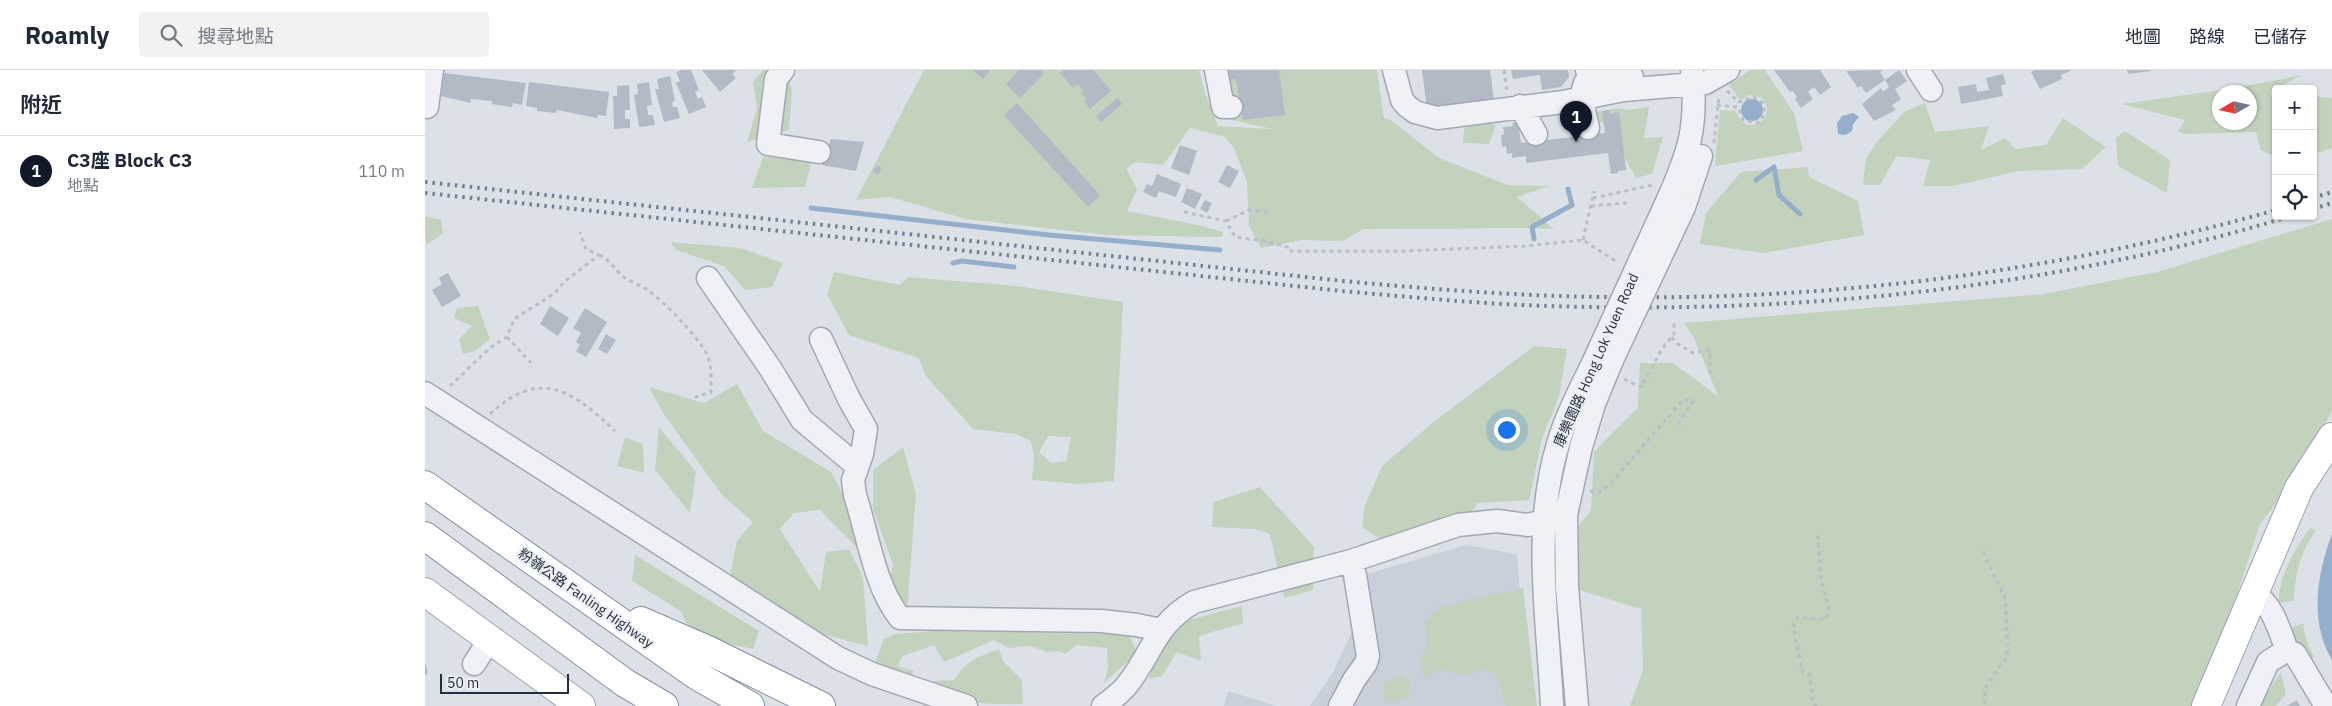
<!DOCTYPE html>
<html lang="zh-TW">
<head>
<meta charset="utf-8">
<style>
  :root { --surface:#fff; --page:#f2f2f3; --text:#1f2937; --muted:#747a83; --line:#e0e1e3; --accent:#111827 }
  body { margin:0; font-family:"IBM Plex Sans","Noto Sans TC",sans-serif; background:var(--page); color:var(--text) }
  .controls { position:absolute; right:15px; top:15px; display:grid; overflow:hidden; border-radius:5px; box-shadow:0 1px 4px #0004 }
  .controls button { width:45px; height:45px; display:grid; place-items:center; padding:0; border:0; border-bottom:1px solid var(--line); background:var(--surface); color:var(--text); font:25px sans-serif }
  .compass { position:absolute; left:1787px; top:15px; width:45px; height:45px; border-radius:50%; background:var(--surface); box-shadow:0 1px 4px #0004; rotate:261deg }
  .scale { position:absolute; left:15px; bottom:12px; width:129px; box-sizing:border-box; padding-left:5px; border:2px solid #252e3f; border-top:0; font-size:14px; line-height:18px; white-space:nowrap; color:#252e3f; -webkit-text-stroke:4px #ecf0f5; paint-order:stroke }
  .you { position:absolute; left:1081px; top:359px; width:18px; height:18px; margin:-12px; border:4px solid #fff; border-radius:50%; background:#1a73e8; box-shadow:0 0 0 8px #1a73e833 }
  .badge { display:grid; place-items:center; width:32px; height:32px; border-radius:50%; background:var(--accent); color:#fff; font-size:16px; font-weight:700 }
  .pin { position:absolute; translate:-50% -41px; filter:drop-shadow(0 1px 2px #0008) }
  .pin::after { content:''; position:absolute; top:26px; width:18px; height:15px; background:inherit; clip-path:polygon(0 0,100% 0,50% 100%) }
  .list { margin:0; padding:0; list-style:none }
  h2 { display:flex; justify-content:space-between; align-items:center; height:65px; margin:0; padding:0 20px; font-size:21px }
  h2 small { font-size:16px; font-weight:400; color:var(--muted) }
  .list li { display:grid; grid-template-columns:32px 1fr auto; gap:15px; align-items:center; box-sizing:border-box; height:70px; padding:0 20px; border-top:1px solid var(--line) }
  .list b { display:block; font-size:19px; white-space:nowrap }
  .list p { margin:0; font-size:16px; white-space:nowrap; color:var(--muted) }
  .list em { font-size:16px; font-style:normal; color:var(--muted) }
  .icon { flex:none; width:28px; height:28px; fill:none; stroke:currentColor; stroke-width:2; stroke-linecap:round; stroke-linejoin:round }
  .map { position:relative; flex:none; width:1907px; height:636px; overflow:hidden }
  header { display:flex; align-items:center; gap:30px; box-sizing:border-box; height:70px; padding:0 25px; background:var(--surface); border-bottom:1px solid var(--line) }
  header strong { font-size:24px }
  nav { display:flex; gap:28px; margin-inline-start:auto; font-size:18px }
  .search { width:350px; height:45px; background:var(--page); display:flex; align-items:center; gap:12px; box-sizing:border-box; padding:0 18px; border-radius:5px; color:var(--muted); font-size:19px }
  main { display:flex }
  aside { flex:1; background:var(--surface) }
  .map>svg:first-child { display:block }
  .built { fill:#cad0da }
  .green { fill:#c2d2bd; fill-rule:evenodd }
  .water { fill:#94aecb }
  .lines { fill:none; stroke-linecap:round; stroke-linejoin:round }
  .stream { stroke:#94aecb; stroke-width:5 }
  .building { fill:#b3bac5 }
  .minor-casing { stroke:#a1a8b2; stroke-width:25 }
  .major-casing { stroke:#9ba5b4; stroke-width:30 }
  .highway-casing { stroke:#838e9f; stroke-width:30 }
  .path { stroke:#babec6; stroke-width:3; stroke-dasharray:4 4; stroke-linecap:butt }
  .minor { stroke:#eff1f6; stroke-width:22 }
  .major { stroke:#fff; stroke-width:28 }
  .highway { stroke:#fff; stroke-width:28 }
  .rail { stroke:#757f92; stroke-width:4; stroke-dasharray:2.5 5; stroke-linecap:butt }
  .minor-bridge-casing { stroke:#a1a8b2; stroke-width:25; stroke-linecap:butt }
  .minor-bridge { stroke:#eff1f6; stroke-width:22 }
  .labels { text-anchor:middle; stroke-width:4.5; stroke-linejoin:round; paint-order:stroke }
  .street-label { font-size:14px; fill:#252e3f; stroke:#ecf0f5 }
</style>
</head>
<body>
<header>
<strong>Roamly</strong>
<div class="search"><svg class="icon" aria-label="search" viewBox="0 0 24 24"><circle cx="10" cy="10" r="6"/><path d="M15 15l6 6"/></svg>搜尋地點</div>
<nav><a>地圖</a><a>路線</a><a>已儲存</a></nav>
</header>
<main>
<aside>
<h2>附近<small></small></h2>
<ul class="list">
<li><span class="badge">1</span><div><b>C3座 Block C3</b><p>地點</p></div><em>110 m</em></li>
</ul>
</aside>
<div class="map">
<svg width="1907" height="636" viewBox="0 0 1907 636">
  <rect width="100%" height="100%" fill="#dce1e8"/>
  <!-- built -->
  <path class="built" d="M1041 475 1092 484 1100 592 1092 636H885L908 602 930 555 918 511Z
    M803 621 852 636H799Z"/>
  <!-- green -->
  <path class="green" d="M338 0H361L367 21 364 60 322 72 332 39 328 12Z
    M499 0H774L781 26 793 56 847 59 790 46 783 0H952L959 49 961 48 967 51 1014 88 1083 115 1124 116 1092 127 1129 159 1095 158 939 159 917 171 877 170 836 178 824 156 822 112 809 78 800 67 765 58 738 95 711 92 701 98 712 119 702 141 773 155 798 162 797 167 682 165 541 149 465 127 431 130Z
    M1325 0H1340L1369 43 1378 81 1290 96 1295 40 1311 41C1318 70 1356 49 1336 27L1324 25 1315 30 1304 15Z
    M1877 5 1845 22 1851 38V87L1836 80 1831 62 1760 64 1753 62 1760 50 1697 34 1810 18ZM1794 22H1824V52H1794Z
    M1888 26 1907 28V78L1888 84Z
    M1500 33 1510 62 1564 56 1556 80 1580 68 1591 79 1621 75 1638 48 1681 77 1657 99 1593 101 1529 116H1498L1505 90 1471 86 1455 115H1438L1441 88 1452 72 1479 42Z
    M1224 37 1219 68 1238 67 1227 104 1211 108 1191 72 1188 55 1165 50 1168 43 1192 38 1204 40Z
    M1056 51 1071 55 1064 74 1038 73 1039 58Z
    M1700 61 1745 90 1742 123 1693 96 1691 68Z
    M338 87 387 89 380 117 327 118Z
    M1383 97 1384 107 1433 131 1439 165 1339 183 1275 174 1281 143 1316 102Z
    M0 146 16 150 18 164 1 175Z
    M1907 149V341L1878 396 1835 455 1792 584 1771 636H1205L1218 600 1216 539 1154 520 1146 505 1151 459 1166 440 1169 382 1213 337 1215 293H1248L1293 326 1269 268 1259 253 1618 224 1732 202Z
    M246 172 315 178 358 193 347 217 320 220 299 196 251 180Z
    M409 202 475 215 483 207 592 216 698 232 689 411 654 414 607 410 609 389 606 371 591 364 548 359 501 306 494 288 424 265 402 224ZM623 366 646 367 641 391 626 393 614 382Z
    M53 236 65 269 50 281 38 284 34 269 47 256 29 248 32 238Z
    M1109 276 1142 279 1134 327 1117 369 1104 430 1053 433 1031 463 960 472 937 457 939 438 957 396 1010 351Z
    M312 314 338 361 406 402 433 451 436 482 395 440 369 443 355 459 395 522 401 482 424 479 438 507 443 576C399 565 339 548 301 524L312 471 328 452 297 425 238 343 224 317 279 333Z
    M234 357 271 402 265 443 230 400Z
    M200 367 218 374 219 403 192 396Z
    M478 377 491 424 482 542 459 539 468 494 448 439V400Z
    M835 417 889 477 888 520 859 528 845 464 830 459 787 457 789 432Z
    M1885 458 1891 460C1875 484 1870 503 1869 531L1854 533C1853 507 1870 479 1885 458Z
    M210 485 334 561 328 579 267 566 256 541 207 511Z
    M1098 518 1112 636H1081L1072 606 1059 597 1043 606 1014 599 1000 609 994 593 1002 577 1001 551 1015 537Z
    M817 536 818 553 774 566 776 591 752 582 737 606 724 609 734 578 760 551Z
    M1878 553 1881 569 1889 587 1884 593 1862 560Z
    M580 559 610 563 704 564 712 583 679 613 683 598 682 578 652 575 640 584 634 581 622 582 606 576 584 578 569 570 519 592 509 575 478 586 472 596 489 601 485 608 449 595 459 569 471 564 521 560 547 562Z
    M574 579 578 591 597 610 598 634C566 635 536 633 506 624L509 611 529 610C543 589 551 588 574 579Z
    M1856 602 1861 624 1851 636H1834Z
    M978 604 985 614 983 627 960 633 959 614Z"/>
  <!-- water -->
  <path class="water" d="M1316 40a11 11 0 1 1 22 0a11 11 0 1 1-22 0Z
    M1428 43 1434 47 1428 54 1427 61 1420 65 1413 64 1412 53 1417 46Z
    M1907 464V590C1884 551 1892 504 1907 464Z"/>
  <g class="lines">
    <!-- stream -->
    <path class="stream" d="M1331 110 1349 97 1354 125 1375 144
      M386 138 624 165 795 180
      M1109 169 1107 157 1147 135 1143 119
      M528 193 537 191 589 197"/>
  </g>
  <!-- building -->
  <path class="building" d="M257 0H266L274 20 270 22 273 29 277 27 281 37 264 44 251 13 255 11 251 2Z
    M277 0H312L307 4 311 8 295 22Z
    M547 0H565L558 9Z
    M594 0H615L619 4 595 28 581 14Z
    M638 0H669L686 21 665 39 659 31 661 29 656 23 659 21 652 14 648 18 635 3Z
    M796 0H854L860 45 818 50 811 9 797 11Z
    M997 0H1065L1069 30 1002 40Z
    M1086 0H1143L1144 7 1136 17 1117 20 1115 5 1088 9Z
    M1349 0H1395L1406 17 1395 25 1389 17 1383 22 1388 29 1376 38 1370 29 1372 27 1368 21 1365 22Z
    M1458 0 1455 2 1460 10 1474 0 1482 11 1470 19 1476 29 1467 35 1471 40 1449 51 1437 34 1456 18 1458 22 1464 17 1460 10 1441 23 1436 16 1433 18 1421 1Z
    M1610 0H1647L1636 5 1637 9 1615 19 1606 2Z
    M1702 0H1726V1L1703 4Z
    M19 3 101 13 97 35 88 33 87 37 67 34V31L46 29V33L16 26Z
    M1578 4 1581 14 1576 16 1578 26 1536 34 1533 17 1551 14 1552 22 1564 20 1561 8Z
    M245 6 250 31 247 32 248 37H252L255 48 239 52 230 19H234L232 9Z
    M104 12 184 22 181 46 173 45 172 48 132 40 131 43 112 41V38L101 36Z
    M224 12 227 35 222 36 223 45H228L230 55 214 57 209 25 213 24 212 14Z
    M204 15 205 40H200V49H205V58L189 59 188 26H192V16Z
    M693 28 697 34 676 52 671 46Z
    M592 33 675 125 663 137 579 45Z
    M1185 40V44L1194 42 1201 100 1193 101V103L1186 104 1183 83 1101 93V86L1087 88V83L1082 84 1081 76 1077 77 1076 65H1079L1078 57 1088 56 1087 53 1093 52 1096 73 1180 63 1177 41Z
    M406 69 439 72 431 101 397 95Z
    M755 75 772 81 764 105 746 98Z
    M453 95 457 99 453 105 448 101Z
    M802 95 814 101 805 118 793 112Z
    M732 104 756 114 751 127 734 121 731 128 718 122 722 114 727 116Z
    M762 118 777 124 770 139 756 132Z
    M780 130 787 133 782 143 775 139Z
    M23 203 36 226 17 237 7 220 17 214 14 208Z
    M125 236 144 248 133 266 115 254Z
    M160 238 182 252 161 287 151 281 155 275 151 272 156 263 148 258Z
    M181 264 191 270 182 284 173 279Z
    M0 592 3 602 0 606Z
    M1872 630 1875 636H1862Z"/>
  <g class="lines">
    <!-- minor casing -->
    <g class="minor-casing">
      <path id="minor" d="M358 0 351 9 343 74 394 82
        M791 0 798 37H806
        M969 0 977 30 982 36 990 42 1012 48 1138 32 1199 20 1280 13 1303 0
        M1162 0C1179 9 1189 10 1207 7
        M1493 0 1506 20
        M1160 13 1156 27 1163 58
        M1095 36 1111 64
        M2 37 7 0
        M1240 136C1264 83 1273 58 1267 0
        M1259 137 1276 86
        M283 208 345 298 377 350 432 396
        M396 269 424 329 441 359 437 384 428 410 430 425C443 465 449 515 475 548L676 551 712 555 736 560
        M0 323 413 588 447 604 541 636
        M1828 524C1847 531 1855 563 1862 580
        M49 594 65 569
        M678 636C686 630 696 623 702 615 728 583 729 555 769 532L926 491 1033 455 1072 451 1103 455 1141 445
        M915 636 929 610 941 593 943 586 930 505 926 491
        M1127 636C1123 548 1107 460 1133 374 1141 346 1155 320 1168 293
        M1152 636 1142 517 1141 445 1156 377 1169 334 1187 290
        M1823 636 1843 592 1862 580 1870 584 1901 636"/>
    </g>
    <!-- major casing -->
    <g class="major-casing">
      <path id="major" d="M0 522 156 636
        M1781 636 1874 418 1907 367"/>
    </g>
    <!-- highway casing -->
    <g class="highway-casing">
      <path id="highway" d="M0 415 271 605 325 636
        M0 466 200 613 239 636
        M216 551 283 580 396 636"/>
    </g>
    <!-- path -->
    <path class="path" d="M1079 0 1082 22
      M1302 21 1314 32
      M1292 35 1313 37 1318 50 1331 53 1336 51 1339 43 1338 33 1329 27 1314 32 1313 37
      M1289 73 1294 27
      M1168 128 1228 115
      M1166 136 1202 133
      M759 142 801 151 810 167 839 171 866 178V181H981L1100 176 1158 170 1192 192
      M801 151 824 140 844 142
      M1158 170 1169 121
      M174 185C186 190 190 201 200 208 208 213 217 216 224 221 239 232 277 270 283 287 287 298 286 311 286 322L268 328
      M82 267 106 293
      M1247 267 1251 273 1268 283 1285 280V307
      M1199 309 1216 317 1237 279 1249 264V250
      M25 316 66 277 82 267 89 249 130 223 138 213 174 185 161 179 155 162
      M65 344C115 297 148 321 190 361
      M1165 421 1175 422 1185 414 1257 331 1263 329 1268 331 1254 353V358
      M1558 482 1580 528 1583 580 1581 589 1561 616 1559 631 1564 636
      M1392 636 1388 634 1385 605 1378 603 1368 557 1372 548 1401 549 1404 540 1396 509 1393 465"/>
    <!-- minor -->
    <use href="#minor" class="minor"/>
    <!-- major -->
    <use href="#major" class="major"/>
    <!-- highway -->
    <use href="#highway" class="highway"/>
    <!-- rail -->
    <path class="rail" d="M0 112 918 211C1005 219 1091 226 1178 227 1405 231 1632 202 1851 140
      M0 123 917 221C986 227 1055 234 1124 236 1373 244 1627 219 1866 146
      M1888 128 1907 122
      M1888 139 1907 133"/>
    <!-- minor-bridge casing -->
    <g class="minor-bridge-casing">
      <path id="minor-bridge" d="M1187 290 1259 137
        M1168 293 1240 136"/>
    </g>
    <!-- minor-bridge -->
    <use href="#minor-bridge" class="minor-bridge"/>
  </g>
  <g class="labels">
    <!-- street labels -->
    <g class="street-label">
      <text transform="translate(1171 290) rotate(-66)" y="5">康樂園路 Hong Lok Yuen Road</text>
      <text transform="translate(161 528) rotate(35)" y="5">粉嶺公路 Fanling Highway</text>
    </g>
  </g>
</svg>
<div class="controls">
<button>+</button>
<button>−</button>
<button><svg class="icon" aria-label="locate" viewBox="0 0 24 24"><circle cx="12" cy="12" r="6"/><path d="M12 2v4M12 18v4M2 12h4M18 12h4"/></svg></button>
</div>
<svg class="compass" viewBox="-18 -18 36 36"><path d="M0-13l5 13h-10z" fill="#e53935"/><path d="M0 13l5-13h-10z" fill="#747a83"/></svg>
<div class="scale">50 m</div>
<div class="you"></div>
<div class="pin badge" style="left:1151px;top:72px">1</div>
</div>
</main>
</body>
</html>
